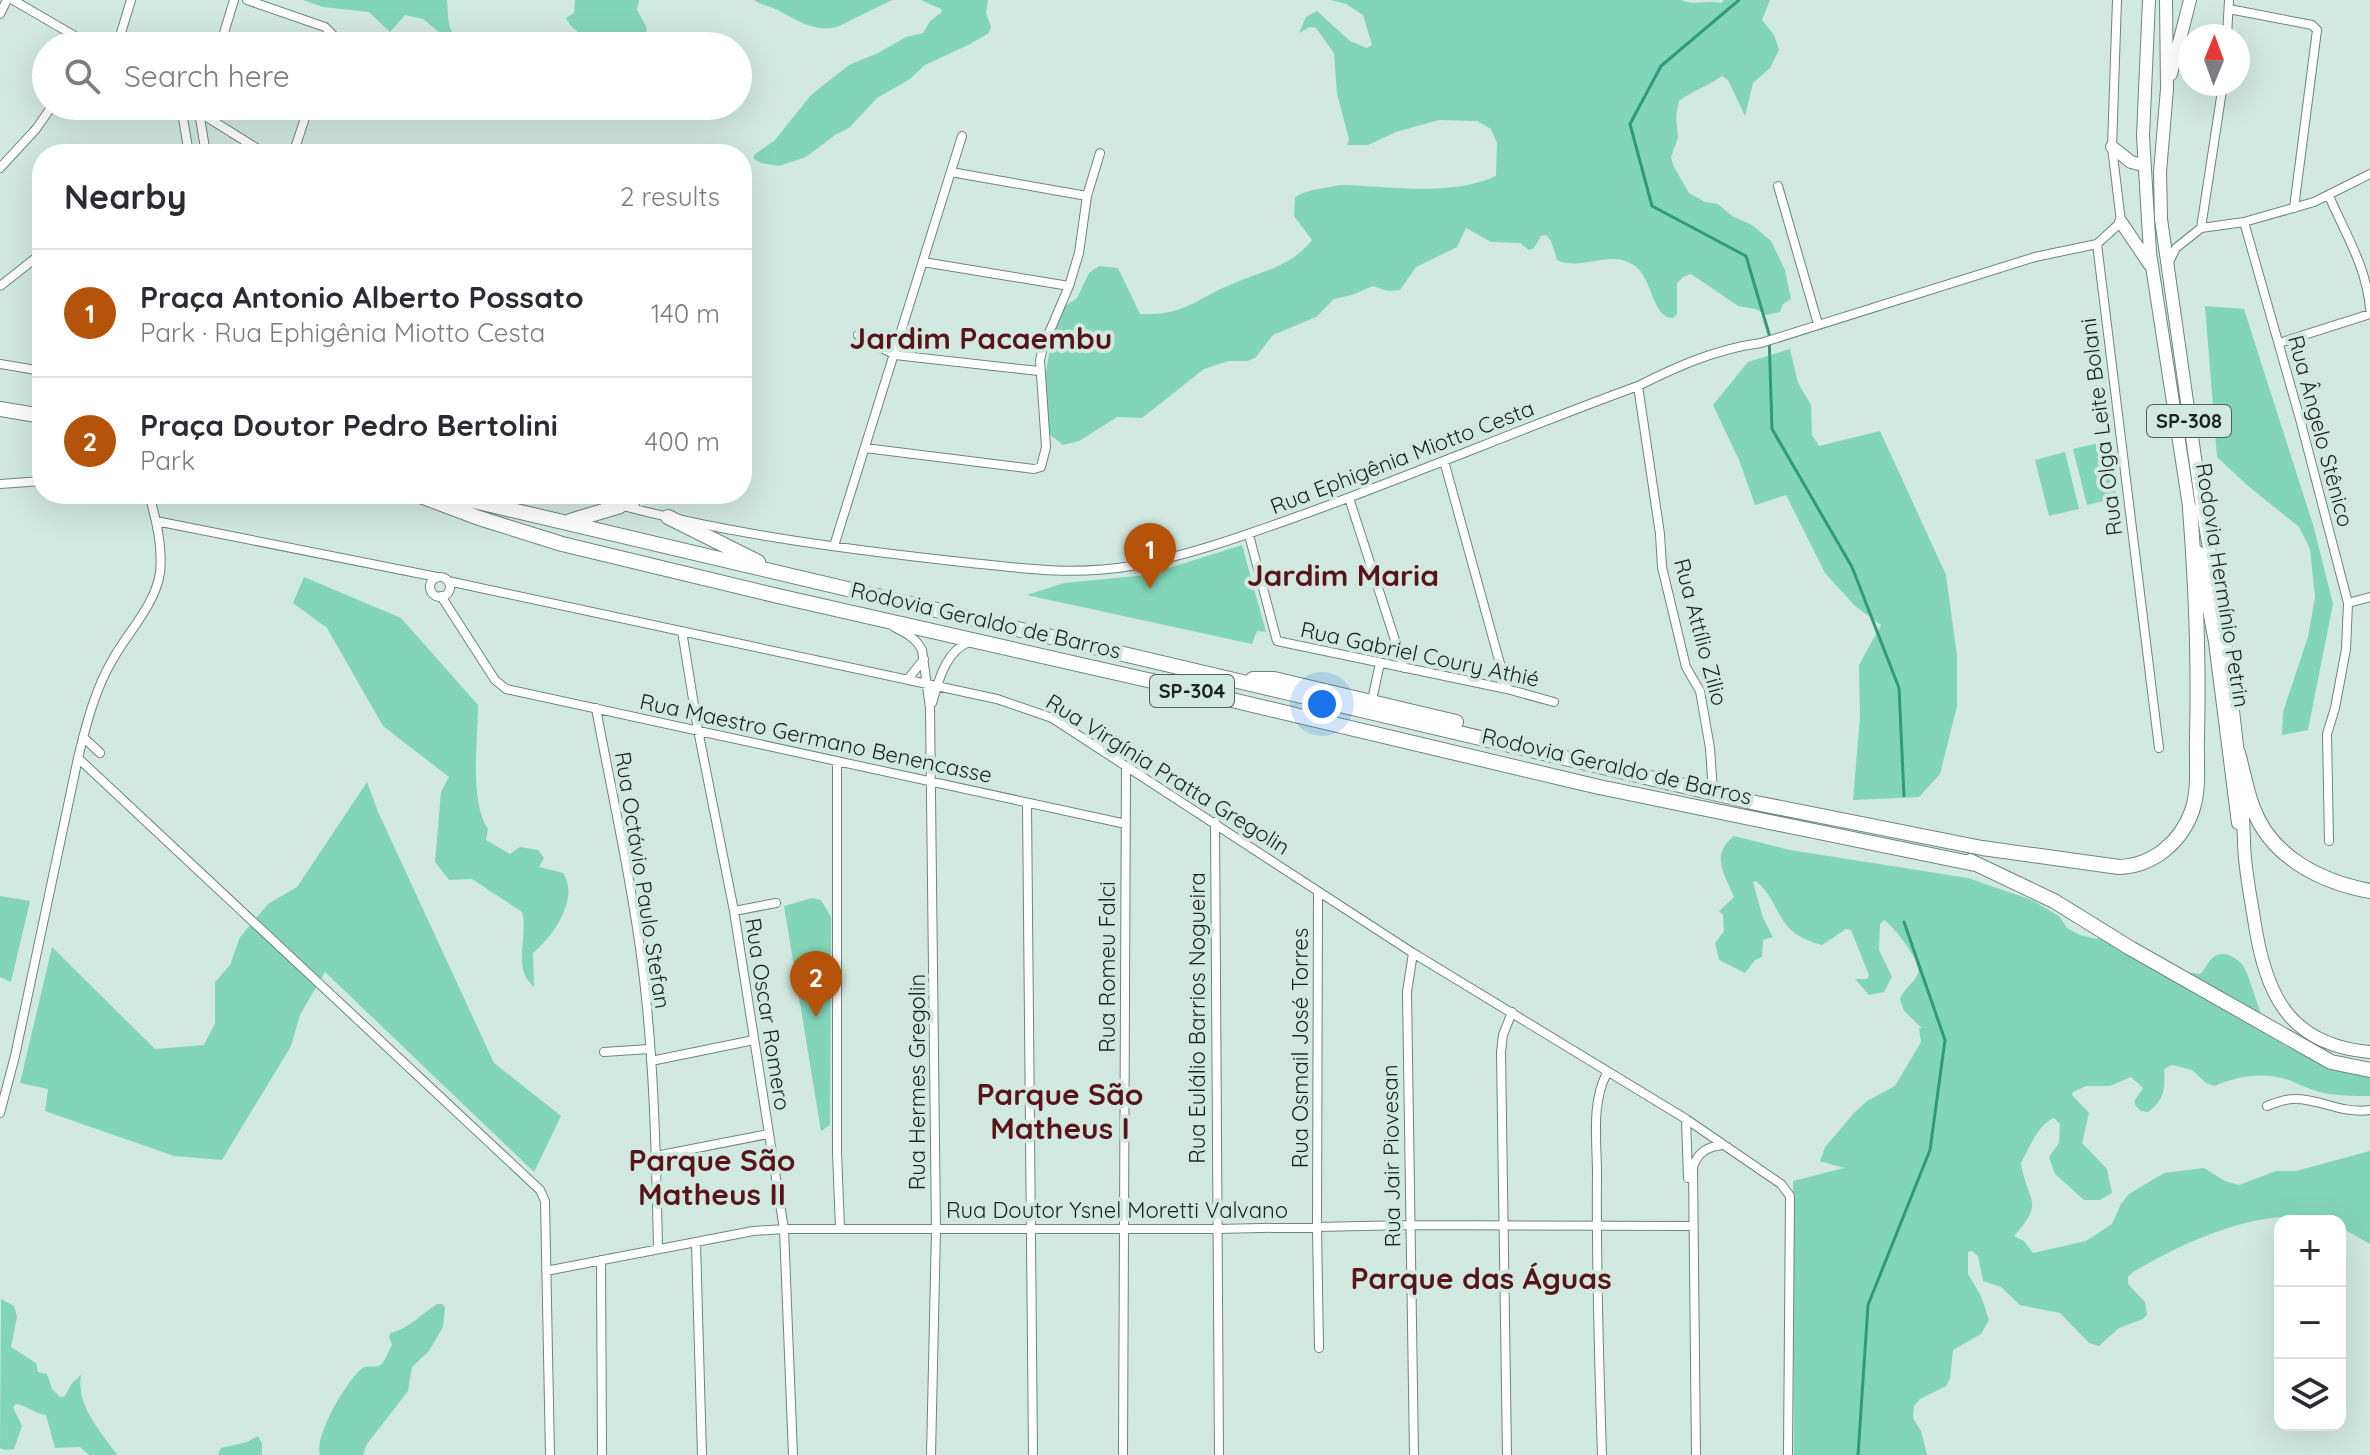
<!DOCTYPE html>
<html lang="en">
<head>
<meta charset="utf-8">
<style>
  :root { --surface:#fff; --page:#f7f7f7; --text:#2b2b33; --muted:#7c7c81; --line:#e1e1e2; --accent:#b45309 }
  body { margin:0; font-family:Quicksand,sans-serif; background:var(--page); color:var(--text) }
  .controls { position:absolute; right:24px; bottom:24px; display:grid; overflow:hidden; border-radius:16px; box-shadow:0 8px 32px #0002 }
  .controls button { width:72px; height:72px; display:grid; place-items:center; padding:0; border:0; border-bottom:2px solid var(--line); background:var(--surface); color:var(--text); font:40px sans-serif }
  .compass { position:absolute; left:2178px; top:24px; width:72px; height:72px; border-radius:50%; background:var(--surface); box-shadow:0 8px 32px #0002; rotate:1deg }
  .you { position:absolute; left:1322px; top:704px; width:28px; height:28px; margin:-20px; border:6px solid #fff; border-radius:50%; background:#1a73e8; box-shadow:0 0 0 12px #1a73e833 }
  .badge { display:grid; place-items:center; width:52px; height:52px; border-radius:50%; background:var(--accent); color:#fff; font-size:26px; font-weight:700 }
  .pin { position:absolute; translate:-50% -66px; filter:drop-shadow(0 2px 4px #0008) }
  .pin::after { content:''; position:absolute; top:42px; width:28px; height:24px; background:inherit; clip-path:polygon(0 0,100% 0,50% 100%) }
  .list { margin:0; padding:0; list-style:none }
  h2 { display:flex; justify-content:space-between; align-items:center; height:104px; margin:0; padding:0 32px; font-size:34px }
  h2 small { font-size:26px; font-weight:400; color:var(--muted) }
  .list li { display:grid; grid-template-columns:52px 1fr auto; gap:24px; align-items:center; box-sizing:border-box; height:128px; padding:0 32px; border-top:2px solid var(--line) }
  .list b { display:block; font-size:30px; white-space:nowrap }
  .list p { margin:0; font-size:26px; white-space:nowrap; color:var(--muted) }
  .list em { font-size:26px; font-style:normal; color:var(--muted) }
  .icon { flex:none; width:44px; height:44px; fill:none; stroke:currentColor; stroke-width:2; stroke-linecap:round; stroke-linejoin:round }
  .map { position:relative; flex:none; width:2370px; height:1455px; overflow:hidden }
  .search { position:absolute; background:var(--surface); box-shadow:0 8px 32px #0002; left:32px; top:32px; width:720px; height:88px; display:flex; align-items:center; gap:20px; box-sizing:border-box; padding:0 28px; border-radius:44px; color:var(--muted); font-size:30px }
  .panel { position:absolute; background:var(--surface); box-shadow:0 8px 32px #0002; left:32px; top:144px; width:720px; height:360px; border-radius:32px }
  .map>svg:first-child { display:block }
  .green { fill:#83d5ba }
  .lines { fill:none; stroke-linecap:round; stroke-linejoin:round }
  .stream { stroke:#319a7d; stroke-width:3 }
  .street-casing { stroke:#6f857d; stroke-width:10 }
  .primary-casing { stroke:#6f857d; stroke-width:14 }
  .highway-casing { stroke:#6f857d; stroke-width:16 }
  .street { stroke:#fff; stroke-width:8 }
  .primary { stroke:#fff; stroke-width:12 }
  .highway { stroke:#fff; stroke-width:14 }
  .labels { text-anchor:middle; stroke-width:8; stroke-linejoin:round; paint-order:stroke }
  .shield { fill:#d1e9e0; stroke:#515e5a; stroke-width:2 }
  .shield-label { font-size:20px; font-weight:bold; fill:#1a2320 }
  .street-label { font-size:22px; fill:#1a2320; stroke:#d1e9e0 }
  .district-label { font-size:30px; font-weight:bold; fill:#59141a; stroke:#d1e9e0 }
</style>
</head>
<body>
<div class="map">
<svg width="2370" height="1455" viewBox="0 0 2370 1455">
  <rect width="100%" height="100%" fill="#d1e9e0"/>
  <!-- green -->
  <path class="green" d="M303 0H447C449 23 446 33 467 46H456L423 19 405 15 390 32 369 12 323 7Z
    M575 0H639L637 10 646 26 648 45 594 46 570 25 566 18 574 13Z
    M754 0H892L837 27C812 33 795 18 773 8 766 5 760 4 754 0Z
    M921 0H988L986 13 991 27 989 33 968 45 925 65 910 79 877 98 849 128 835 135 806 157 779 166 761 163 754 159V155L775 140 811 95 849 65 878 53 906 37 923 33 930 21 942 12 941 9Z
    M1331 0H1681C1694 6 1708 0 1721 3L1724 0H1770L1762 20 1774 35 1779 50 1770 68 1753 83 1745 116 1728 80 1722 76C1708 86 1692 91 1679 101L1676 116 1678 138 1671 157 1673 165 1689 193 1705 202 1718 204 1732 216 1752 225 1771 241 1785 270 1791 299 1783 304 1780 312 1767 315 1755 309 1738 306 1691 274 1683 277 1677 283V314L1673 318C1652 318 1653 279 1635 266 1610 248 1583 272 1557 260L1551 241 1546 235 1541 236 1534 248 1529 250 1520 243 1491 242 1466 228 1457 247 1416 267 1400 290 1388 291 1373 286 1352 295 1334 299 1316 317 1273 335 1255 358 1247 361H1228L1204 369 1142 418 1117 417 1079 441 1063 445 1049 434 1045 379 1050 347 1057 338 1054 327 1064 307 1077 298 1089 273 1099 266 1118 268 1140 314C1185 316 1195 299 1232 284 1265 270 1289 268 1312 240L1294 216 1295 197C1310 188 1324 189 1340 185 1391 186 1449 197 1496 176L1497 143 1491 129 1477 121 1439 120 1396 132 1368 145H1347L1349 139 1337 94 1334 53 1316 28 1310 27 1299 33 1306 17 1317 11 1350 41 1367 48 1372 45 1363 15 1346 4Z
    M2205 306 2244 309 2314 528 2333 604 2308 730 2282 735 2283 712 2308 637 2315 597 2310 549 2299 527 2247 485 2217 457Z
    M1790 349 1798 383 1811 405 1812 435 1819 446 1880 431 1946 575 1957 656V706L1940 774 1919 797 1853 800 1860 717 1859 665 1881 625 1855 606 1825 573 1786 495 1755 505 1739 460 1713 405 1748 362Z
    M2103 442 2117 498 2087 505 2073 449Z
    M2065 452 2079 509 2049 516 2035 460Z
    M1242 545 1266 632 1257 631 1252 644 1027 595 1064 583 1147 575Z
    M304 577 401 618 478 705C478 740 469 801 488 829L486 840 510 854 520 847 538 850 544 858 539 867 563 873C580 898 553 937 533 953L534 987C511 968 529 936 522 912L472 879 449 880 435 862 441 792 449 777 383 726 327 628 293 603Z
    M367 782 379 814 494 1063 561 1116 534 1172 325 972 300 1015 291 1046 222 1160 174 1156 45 1111 48 1089 20 1083 52 947 155 1049 204 1045 215 1023V982L230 965 240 937 268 904 297 887Z
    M1734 836 1790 850 1968 878 2032 900 2059 916 2067 928 2080 935 2096 939 2109 935 2167 970 2200 974C2206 969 2208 960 2215 956 2225 950 2240 959 2245 969 2256 993 2260 1028 2284 1045 2293 1051 2308 1053 2318 1057 2336 1062 2353 1068 2370 1077V1096C2353 1096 2336 1096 2319 1092 2309 1089 2299 1084 2289 1080 2264 1072 2239 1075 2215 1086L2206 1083 2192 1070 2172 1065 2164 1069C2165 1089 2165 1099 2148 1112L2141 1111 2135 1105V1100L2143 1088 2131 1077 2110 1086H2086L2073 1092 2072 1095 2089 1113 2082 1143 2107 1169 2112 1193 2100 1200H2084L2055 1174 2049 1157 2059 1143 2060 1124 2054 1118C2038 1124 2029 1148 2021 1163 2026 1201 2047 1200 2014 1236L2024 1241 2033 1253 2086 1241 2112 1224 2121 1204 2129 1194 2164 1173 2204 1168 2225 1181 2239 1185 2276 1171H2296L2370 1151V1244L2340 1227V1221C2329 1221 2320 1218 2309 1217 2251 1211 2182 1243 2133 1272L2128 1277V1284L2145 1302 2147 1315 2143 1319 2119 1328 2099 1346 2089 1343 2060 1313 2020 1305 2001 1287 1983 1281 1978 1256 1972 1251 1968 1252V1274L1981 1296 1989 1320 1981 1334 1953 1350 1950 1379 1946 1386 1920 1399 1914 1406 1913 1418 1921 1431 1927 1455H1794L1793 1181 1844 1168 1820 1161 1825 1147 1854 1113 1867 1101 1895 1086 1921 1042 1919 1028H1922L1904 1011 1900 999C1903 989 1915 983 1918 973 1921 960 1893 926 1884 920L1880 924 1879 950 1892 977 1884 992 1869 995 1855 979H1867L1869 975 1851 930 1846 929 1822 945C1772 932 1785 906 1756 881L1753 882 1763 918 1773 937 1763 940 1762 957 1755 960 1745 973 1719 960 1715 943 1724 931 1723 915 1719 911 1734 897C1724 873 1710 855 1734 836Z
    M0 896 30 901 11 982 0 977Z
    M812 898 821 900 831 917 830 1125 821 1131 784 906Z
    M1 1299 14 1306 17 1317 11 1347 36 1363 38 1372 47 1374 52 1389 60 1397 65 1396 72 1383 81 1375C76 1406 100 1430 117 1455H89L80 1447 55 1448 46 1415C34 1414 27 1405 16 1404L13 1407 22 1426 14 1449 5 1450 0 1448Z
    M437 1304H442L445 1307 443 1327 429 1351 412 1367 408 1391 367 1444 363 1455H320C314 1436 345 1384 360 1370 366 1364 371 1368 378 1366 385 1364 388 1351 392 1345L389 1336 391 1333C410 1328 421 1314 437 1304Z
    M258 1436 262 1443V1455H218L221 1448 247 1442Z"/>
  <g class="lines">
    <!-- stream -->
    <path class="stream" d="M1739 0 1661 66 1630 124 1652 206 1746 256 1769 334 1772 429 1852 567 1899 688 1904 796
      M1858 1455 1868 1305 1930 1150 1945 1040 1904 922"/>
    <!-- street casing -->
    <g class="street-casing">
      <path id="street" d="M13 0 92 46
        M247 0 325 27 333 35 330 46
        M2229 9 2312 25 2317 30 2294 208
        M0 14 7 0
        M2227 36 2229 0
        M117 46 131 0
        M220 46 234 0
        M181 106 189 154
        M189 106 266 154
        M201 106 199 112 206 154
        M136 154 140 149
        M293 154 309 106
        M0 168 36 129 52 106
        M951 172 1087 196
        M1778 186 1818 324
        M2329 196C2345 233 2367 268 2370 309
        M2244 222 2300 419 2348 603 2346 649 2335 708 2327 734 2329 841
        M2201 228 2223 84
        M2097 244 2159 748
        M923 262 1069 286
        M2169 262 2176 248 2201 228 2244 222 2314 202 2370 174
        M0 286 42 253
        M858 335 895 355 1039 371
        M2279 343 2370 314
        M0 364 42 371
        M1638 386 1660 534 1662 567 1686 667 1700 691 1710 748 1713 793
        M865 448 1034 469 1041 467 1046 447 1040 360 1043 347 1069 286 1079 253 1087 196 1100 153
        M1444 461 1507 689
        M0 484 42 481
        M580 494C704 531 834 548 962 562 1019 568 1073 576 1131 566 1193 555 1251 533 1310 512 1420 472 1528 426 1638 386 1678 366 1716 349 1761 343L2035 257 2097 244 2121 222 2112 147 2117 0
        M631 494 636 509
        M1349 498 1404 668
        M156 521 437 577
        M1249 535 1277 641 1507 689 1554 702
        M834 546 962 136
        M430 587a10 10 0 1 1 20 0a10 10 0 1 1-20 0Z
        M448 581 997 699 1052 718 1413 953 1686 1119 1781 1184 1790 1196 1788 1455
        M441 596 495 680 506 689 1126 824
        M2348 603 2370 597
        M894 627C906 633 916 638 922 650L930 708 936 1230 931 1455
        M682 631 698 730 734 911 784 1229 793 1455
        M908 679 924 659
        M1372 700 1380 663
        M932 703C939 680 945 652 969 642
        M596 708C611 790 630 872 641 955 654 1052 656 1151 658 1249
        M83 737 100 753
        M78 758 540 1190 545 1201 550 1455
        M837 762V1152L840 1228
        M1027 803 1033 1455
        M1215 822 1219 1455
        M1318 893 1317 1227 1319 1348
        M734 911 776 903
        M1413 953 1407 992 1414 1455
        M604 1052 649 1049
        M651 1061 754 1040
        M2267 1106C2275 1103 2284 1099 2293 1099 2321 1098 2339 1114 2370 1110
        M0 1113 15 1056 78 758C86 725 95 689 113 659 128 632 155 605 160 573 163 546 156 520 149 494
        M1686 1119 1688 1178
        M656 1156 768 1134
        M696 1243 702 1455
        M601 1260 602 1455
        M546 1271 753 1231 784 1229H1217L1409 1225 1693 1226
        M1123 1455 1126 767
        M1507 1455 1501 1052 1503 1035 1512 1012
        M1602 1455C1599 1362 1596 1268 1597 1174 1597 1142 1591 1102 1607 1073
        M1696 1455 1693 1167C1698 1152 1707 1147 1722 1145"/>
    </g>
    <!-- primary casing -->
    <g class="primary-casing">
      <path id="primary" d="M2149 0 2143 136 2150 253 2191 519
        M2166 0 2167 89 2160 172 2161 219 2202 507 2225 641 2239 763
        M2171 74 2190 0
        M2112 147 2131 162 2143 165
        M2121 222 2150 265
        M2198 552 2215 642 2238 823
        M2241 785C2243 803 2243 821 2244 840 2244 866 2250 893 2254 919 2265 992 2287 1045 2370 1052"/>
    </g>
    <!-- highway casing -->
    <g class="highway-casing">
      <path id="highway" d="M0 409 42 416
        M415 494 479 518 562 544 778 596 1152 681 1599 787 1975 864
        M444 494 1756 803 1982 848 2119 867C2153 866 2181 842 2192 811 2200 788 2196 761 2197 737 2199 661 2196 586 2190 509
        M668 517 758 562
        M570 521 620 506
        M1253 679H1274L1456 722
        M2238 753C2243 771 2246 790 2253 808 2271 857 2321 882 2370 891
        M1970 861 2054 901 2130 948 2331 1062 2370 1070"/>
    </g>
    <!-- street -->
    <use href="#street" class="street"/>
    <!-- primary -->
    <use href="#primary" class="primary"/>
    <!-- highway -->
    <use href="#highway" class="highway"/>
  </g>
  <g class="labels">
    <!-- shield labels -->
    <g class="shield">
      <rect x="2147" y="405" width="84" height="32" rx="6"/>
      <rect x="1150" y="675" width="84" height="32" rx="6"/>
    </g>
    <g class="shield-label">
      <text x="2189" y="428">SP-308</text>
      <text x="1192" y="698">SP-304</text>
    </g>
    <!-- street labels -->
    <g class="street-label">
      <text transform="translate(2101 427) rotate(-97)" y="8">Rua Olga Leite Bolani</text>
      <text transform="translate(2321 431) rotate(75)" y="8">Rua Ângelo Stênico</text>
      <text transform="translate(1402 457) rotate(-21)" y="8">Rua Ephigênia Miotto Cesta</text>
      <text transform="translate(2223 585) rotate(81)" y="8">Rodovia Hermínio Petrin</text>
      <text transform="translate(986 620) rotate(13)" y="8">Rodovia Geraldo de Barros</text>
      <text transform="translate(1701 632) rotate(75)" y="8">Rua Attílio Zilio</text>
      <text transform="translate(1420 654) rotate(12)" y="8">Rua Gabriel Coury Athié</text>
      <text transform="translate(816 738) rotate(12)" y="8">Rua Maestro Germano Benencasse</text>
      <text transform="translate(1617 766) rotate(13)" y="8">Rodovia Geraldo de Barros</text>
      <text transform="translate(1168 774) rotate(32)" y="8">Rua Virgínia Pratta Gregolin</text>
      <text transform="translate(643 880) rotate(81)" y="8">Rua Octávio Paulo Stefan</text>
      <text transform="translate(1107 967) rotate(-90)" y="8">Rua Romeu Falci</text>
      <text transform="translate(768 1014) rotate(81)" y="8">Rua Oscar Romero</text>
      <text transform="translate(1197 1018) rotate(-90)" y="8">Rua Eulálio Barrios Nogueira</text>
      <text transform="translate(1300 1048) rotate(-90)" y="8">Rua Osmail José Torres</text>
      <text transform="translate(917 1082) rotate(-90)" y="8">Rua Hermes Gregolin</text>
      <text transform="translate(1391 1156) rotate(-91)" y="8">Rua Jair Piovesan</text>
      <text x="1117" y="1218">Rua Doutor Ysnel Moretti Valvano</text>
    </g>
    <!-- district labels -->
    <g class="district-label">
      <text x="981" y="349">Jardim Pacaembu</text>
      <text x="1343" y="586">Jardim Maria</text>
      <text x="1060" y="1105">Parque São<tspan x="1060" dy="34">Matheus I</tspan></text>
      <text x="712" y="1171">Parque São<tspan x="712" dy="34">Matheus II</tspan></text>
      <text x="1481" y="1289">Parque das Águas</text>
    </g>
  </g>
</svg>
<div class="controls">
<button>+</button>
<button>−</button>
<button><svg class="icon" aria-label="layers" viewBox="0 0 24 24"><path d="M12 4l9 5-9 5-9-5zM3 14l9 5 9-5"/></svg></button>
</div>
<svg class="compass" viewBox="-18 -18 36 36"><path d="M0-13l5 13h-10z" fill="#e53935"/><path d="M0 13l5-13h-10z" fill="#7c7c81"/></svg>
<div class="you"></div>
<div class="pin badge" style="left:1150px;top:589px">1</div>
<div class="pin badge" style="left:816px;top:1017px">2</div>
<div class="search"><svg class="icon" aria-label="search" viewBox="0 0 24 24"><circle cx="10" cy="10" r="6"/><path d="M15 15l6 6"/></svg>Search here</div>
<section class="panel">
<h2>Nearby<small>2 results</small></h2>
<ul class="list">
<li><span class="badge">1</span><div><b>Praça Antonio Alberto Possato</b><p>Park · Rua Ephigênia Miotto Cesta</p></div><em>140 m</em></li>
<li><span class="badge">2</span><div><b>Praça Doutor Pedro Bertolini</b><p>Park</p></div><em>400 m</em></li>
</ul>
</section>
</div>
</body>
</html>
